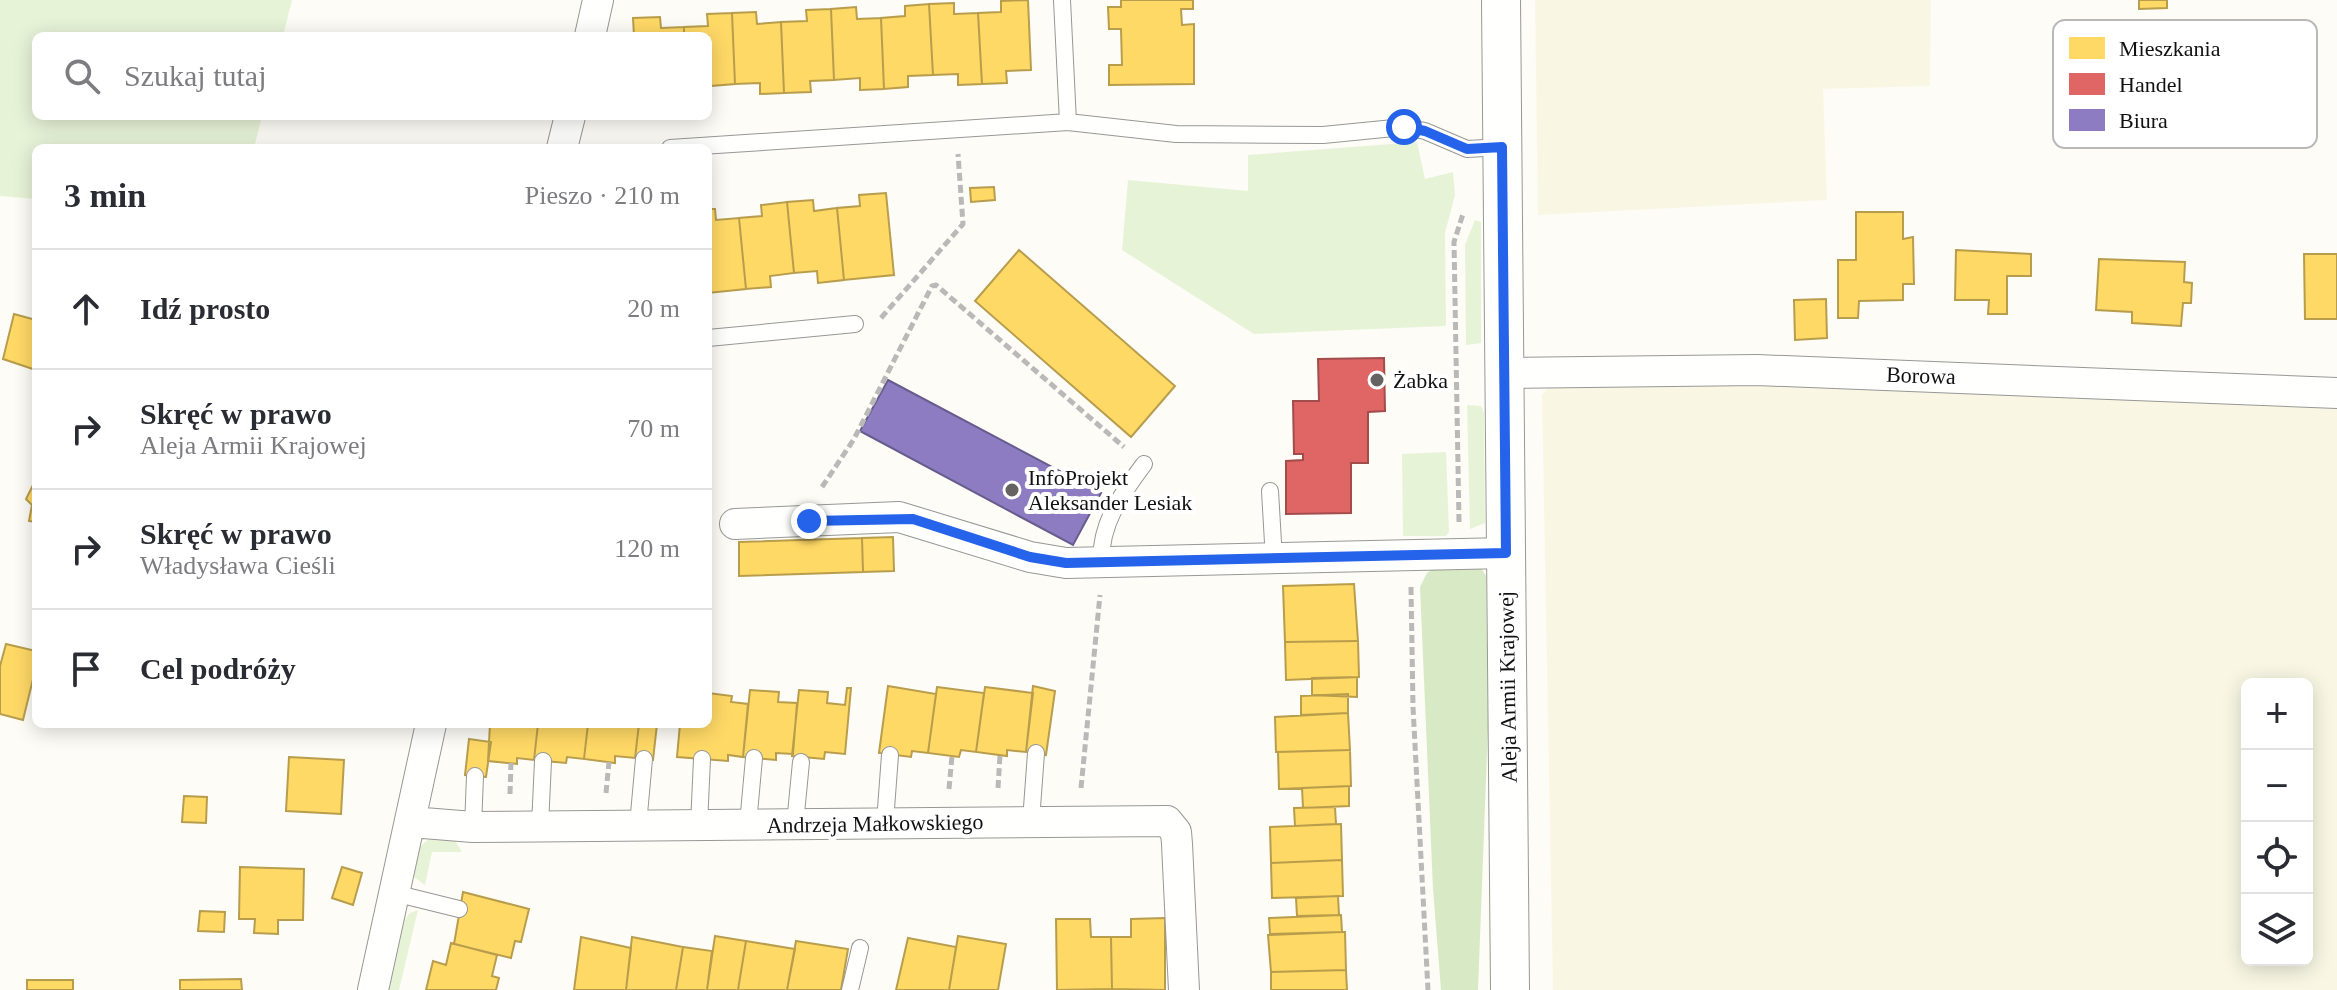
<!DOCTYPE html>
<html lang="pl">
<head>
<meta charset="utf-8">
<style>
  :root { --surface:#fff; --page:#f7f7f7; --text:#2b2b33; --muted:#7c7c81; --line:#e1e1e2 }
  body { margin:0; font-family:Georgia,serif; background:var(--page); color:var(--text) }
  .controls { position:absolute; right:24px; bottom:24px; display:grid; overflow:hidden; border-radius:12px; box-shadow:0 4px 20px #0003 }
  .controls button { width:72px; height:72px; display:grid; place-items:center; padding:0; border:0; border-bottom:2px solid var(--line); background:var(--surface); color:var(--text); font:40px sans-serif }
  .stop { position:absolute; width:24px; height:24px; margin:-18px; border:6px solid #2563eb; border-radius:50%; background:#fff }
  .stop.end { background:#2563eb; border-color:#fff; box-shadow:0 2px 8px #0008 }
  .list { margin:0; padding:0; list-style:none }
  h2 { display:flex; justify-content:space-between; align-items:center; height:104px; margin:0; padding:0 32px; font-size:34px }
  h2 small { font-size:26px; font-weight:400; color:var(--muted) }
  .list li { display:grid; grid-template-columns:52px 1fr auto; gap:24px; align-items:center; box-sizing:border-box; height:120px; padding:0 32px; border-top:2px solid var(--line) }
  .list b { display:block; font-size:30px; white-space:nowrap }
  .list p { margin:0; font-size:26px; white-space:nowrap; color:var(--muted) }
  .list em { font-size:26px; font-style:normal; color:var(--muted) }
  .icon { flex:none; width:44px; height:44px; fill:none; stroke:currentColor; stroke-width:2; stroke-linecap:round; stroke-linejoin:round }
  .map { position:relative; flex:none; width:2337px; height:990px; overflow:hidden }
  .search { position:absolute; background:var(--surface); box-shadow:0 4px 20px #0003; left:32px; top:32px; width:680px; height:88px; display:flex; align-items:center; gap:20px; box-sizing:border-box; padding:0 28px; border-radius:12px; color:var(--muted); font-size:30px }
  .panel { position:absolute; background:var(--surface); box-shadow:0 4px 20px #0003; left:32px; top:144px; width:680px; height:584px; border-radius:12px }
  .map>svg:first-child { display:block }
  .farmland { fill:#f9f7e4; fill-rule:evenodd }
  .green { fill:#e7f3d7 }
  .forest { fill:#d8eac5 }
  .homes { fill:#ffd966; stroke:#b89d4c; stroke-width:2 }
  .shops { fill:#e06666; stroke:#a24c4c; stroke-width:2 }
  .offices { fill:#8e7cc3; stroke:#685c8e; stroke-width:2 }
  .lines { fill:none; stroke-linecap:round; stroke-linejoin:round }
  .service-casing { stroke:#979795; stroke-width:18 }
  .minor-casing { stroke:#979795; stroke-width:32 }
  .tertiary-casing { stroke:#979795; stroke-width:40 }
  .path { stroke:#b9b9b8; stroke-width:5; stroke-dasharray:8 4; stroke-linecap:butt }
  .service { stroke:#fffffe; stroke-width:16 }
  .minor { stroke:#fffffe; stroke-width:30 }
  .tertiary { stroke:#fffffe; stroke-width:38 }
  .route { stroke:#2563eb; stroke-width:10 }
  .poi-dot { fill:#646362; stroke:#fff; stroke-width:3 }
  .labels { text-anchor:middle; stroke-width:8; stroke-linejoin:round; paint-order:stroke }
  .street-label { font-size:22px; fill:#111; stroke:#fff }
  .poi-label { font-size:22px; fill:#111; stroke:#fff; text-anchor:start }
  .key { fill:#fff; stroke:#b8b8b8; stroke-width:2 }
  .key-label { font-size:22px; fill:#111 }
</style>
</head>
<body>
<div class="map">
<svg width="2337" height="990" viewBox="0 0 2337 990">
  <rect width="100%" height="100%" fill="#fdfcf7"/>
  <!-- farmland -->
  <path class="farmland" d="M1535 0H1931L1930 86 1823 89 1827 200 1538 215Z
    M1756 378 2337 402V990H1553L1542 395 1550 384ZM2247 684H2307V960H2247Z"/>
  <!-- green -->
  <path class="green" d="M0 0H292L283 36H36V116H262L254 148H36V199L0 196Z
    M1417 142 1425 179 1453 172 1455 195 1445 233 1446 326 1254 334 1122 250 1128 180 1248 191V155Z
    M1475 220 1481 222V343L1466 345 1465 245Z
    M1467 405 1481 406 1484 413 1485 523 1470 529Z
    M1446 452 1449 532 1446 536H1403L1402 454Z
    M431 838H453L462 852H432L425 885 414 877C412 859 416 847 431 838Z
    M418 910 399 990H381L403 922 410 913Z"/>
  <!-- forest -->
  <path class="forest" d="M1439 564 1481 568 1486 576 1488 727 1478 990H1441L1433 889 1420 587 1427 573Z"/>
  <!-- homes -->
  <path class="homes" d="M1028 0 1031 70 1006 71 1007 83 982 84 978 13 1001 12V1Z
    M1121 0H1193V9H1181L1182 25 1194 24V84L1109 85V65H1122L1121 29H1109L1108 7H1121Z
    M2139 0H2167V8L2139 9Z
    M954 3V14L978 13 982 84 958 85V74L933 75 929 4Z
    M929 4 933 75 908 76V87L884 89 881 18 905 16V6Z
    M856 7 857 19 881 18 884 89 860 90V78L834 80 831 9Z
    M831 9 834 80 810 81 811 92 784 93 781 22 807 21 806 10Z
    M756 12 757 24 781 22 784 93 760 94V83L735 84 732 13Z
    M732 13 735 84 711 86V97H708V36H684V27L708 26 707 14Z
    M660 17 661 28 684 27V36H634L633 18Z
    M994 187 995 200 971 202 970 188Z
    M886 193 894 275 844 280 837 208 860 206 859 195Z
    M813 200 814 211 837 208 844 280 818 283 817 271 794 273 787 202Z
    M787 202 794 273 770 276 771 287 746 289 739 218 762 216 761 205Z
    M708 209H715L716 220 739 218 746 289 708 293Z
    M1856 212H1903V239L1913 237 1914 284H1903V300L1859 301 1858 318H1838V260H1856Z
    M1019 250 1175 386 1131 437 975 301Z
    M1956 250 2031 254V276H2007V314H1988L1989 300H1955Z
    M2304 254H2337V319H2305Z
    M2099 259 2185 262 2184 282 2192 283 2191 303H2183L2181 326 2132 323V312L2096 310Z
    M1826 299 1827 338 1795 340 1794 300Z
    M14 314 36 320V370L3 359Z
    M33 485 36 486V522L29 521 32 505 26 499Z
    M893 537 894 571 863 572 862 538Z
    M862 538 863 572 739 576V542Z
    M1354 584 1358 641 1285 642 1283 586Z
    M1358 641 1359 677 1286 680 1285 642Z
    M6 644 36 651V667L23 720 0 714V666Z
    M1357 677V697L1312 695V678Z
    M888 686 936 694 928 753 912 751 911 757 879 753Z
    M1033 686 1055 691 1046 755 1026 752Z
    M937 687 984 693 976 752 961 750 959 757 928 753Z
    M985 687 1033 693 1026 752 1007 750V756L976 752Z
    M847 688H851L845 754 825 752 824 759 792 756 799 690 828 692 827 703 845 705Z
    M750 690 779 692 778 702 797 703 793 754 776 753V760L743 757Z
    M708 693 732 696 731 702 748 704 743 757 728 755V761L677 757 680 724H708Z
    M1348 694V713L1301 715V696Z
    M1348 713 1350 750 1276 752 1275 717Z
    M490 724H538L534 760 517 758V764L488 761Z
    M538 724H588L584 759 567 757 566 763 534 760Z
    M588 724H639L635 758 615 756V763L584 759Z
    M639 724H657L653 760 635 758Z
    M469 739 491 742 486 777 465 775Z
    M1350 750 1351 786 1279 789 1278 752Z
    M289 757 344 760 341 814 286 811Z
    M1349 786V806L1303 808 1302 788Z
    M184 796 207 797 206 823 182 822Z
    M1335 807 1336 824 1295 826 1294 808Z
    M1341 824 1342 860 1271 863 1270 827Z
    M1342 860 1343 896 1272 898 1271 863Z
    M240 867 304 869 303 920H278V934L254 933 255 919H239Z
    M342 867 362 873 353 905 332 898Z
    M463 892 529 909 521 942 515 941 511 958 454 944Z
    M1338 896 1339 915 1297 916 1296 898Z
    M200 911 225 912 224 932 198 931Z
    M1341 915 1342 932 1270 934 1269 918Z
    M1165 918V990L1112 989 1111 937H1131V919Z
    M1056 919H1090L1091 937H1111L1112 989 1057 990Z
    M1342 932H1345L1346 970 1271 972 1268 935Z
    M715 936 746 941 738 990H707Z
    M958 936 1006 944 998 990H949Z
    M581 937 631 948 626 990H574Z
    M632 937 683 947 676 990H626Z
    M908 938 956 947 949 990H896Z
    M746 941 795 949 787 990H738Z
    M796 941 848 949 841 990H787Z
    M451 943 497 955 492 976 499 978 496 990H426L433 961 446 965Z
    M683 947 712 951 707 990H676Z
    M1346 970 1347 990H1271V972Z
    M241 979 242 990H180V980Z
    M27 980H73V990H27Z"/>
  <!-- shops -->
  <path class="shops" d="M1384 358 1385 411 1368 412V463H1351V513L1286 514V461L1303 460V454H1294L1293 401H1319L1318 359Z"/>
  <!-- offices -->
  <path class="offices" d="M888 380 1101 493 1073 545 860 431Z"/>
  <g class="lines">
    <!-- service casing -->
    <g class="service-casing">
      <path id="service" d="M1062 0 1068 122
        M670 148 1068 122 1176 134 1323 135 1404 127 1425 131 1467 149 1502 147
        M708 338 855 324
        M1270 491 1274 560
        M1101 564C1100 523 1121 495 1144 464
        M1031 821 1036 753
        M885 822 890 755
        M748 824 754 758
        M795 824 801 762
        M638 825 644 759
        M699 825 702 759
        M540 826 543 761
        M473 827 475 776
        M394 893 459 909
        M850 990 860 948"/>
    </g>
    <!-- minor casing -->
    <g class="minor-casing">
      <path id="minor" d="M590 36 598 0
        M562 148 570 116
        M1504 373 1757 370 2337 393
        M735 524 899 517 1030 557 1066 563 1506 553
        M411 822 473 827 1167 821 1176 832 1177 844 1184 990
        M373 990 431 724"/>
    </g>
    <!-- tertiary casing -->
    <g class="tertiary-casing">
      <path id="tertiary" d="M1501 0 1510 990"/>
    </g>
    <!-- path -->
    <path class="path" d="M881 318 963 224 958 154
      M822 487 854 439 932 286 936 285 1124 447
      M1459 522 1454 242 1463 214
      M1411 587 1413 707 1428 990
      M998 788 1000 755
      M1081 788 1100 595
      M949 789 952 756
      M606 793 609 762
      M510 794 511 763"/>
    <!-- service -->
    <use href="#service" class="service"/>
    <!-- minor -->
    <use href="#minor" class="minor"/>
    <!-- tertiary -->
    <use href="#tertiary" class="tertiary"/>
  </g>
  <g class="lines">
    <!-- route -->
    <path class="route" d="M809 521 913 519 1030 557 1066 563 1506 553 1502 147 1467 149 1425 131 1404 127"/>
  </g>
  <!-- markers -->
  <g class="poi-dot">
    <circle cx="1377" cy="380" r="8"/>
    <circle cx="1012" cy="490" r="8"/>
  </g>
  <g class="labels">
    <!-- street labels -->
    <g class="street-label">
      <text transform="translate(1921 375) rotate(2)" y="8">Borowa</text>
      <text transform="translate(1507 687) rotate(-91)" y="8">Aleja Armii Krajowej</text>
      <text transform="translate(875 823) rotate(-1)" y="8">Andrzeja Małkowskiego</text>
    </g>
    <!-- poi labels -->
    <g class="poi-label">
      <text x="1393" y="388">Żabka</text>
      <text x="1028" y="485">InfoProjekt<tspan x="1028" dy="25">Aleksander Lesiak</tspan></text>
    </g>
  </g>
  <!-- legend -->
  <rect x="2053" y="20" width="264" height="128" rx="12" class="key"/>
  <rect x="2069" y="37" width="36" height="22" fill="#ffd966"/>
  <rect x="2069" y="73" width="36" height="22" fill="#e06666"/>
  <rect x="2069" y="109" width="36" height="22" fill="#8e7cc3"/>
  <g class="key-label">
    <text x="2119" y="56">Mieszkania</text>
    <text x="2119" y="92">Handel</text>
    <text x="2119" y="128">Biura</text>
  </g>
</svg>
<div class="controls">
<button>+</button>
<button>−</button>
<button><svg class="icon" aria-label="locate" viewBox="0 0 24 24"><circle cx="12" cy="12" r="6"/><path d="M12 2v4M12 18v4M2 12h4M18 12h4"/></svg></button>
<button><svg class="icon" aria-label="layers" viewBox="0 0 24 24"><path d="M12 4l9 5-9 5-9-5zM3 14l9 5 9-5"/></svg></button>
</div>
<div class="stop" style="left:1404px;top:127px"></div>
<div class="stop end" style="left:809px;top:521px"></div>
<div class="search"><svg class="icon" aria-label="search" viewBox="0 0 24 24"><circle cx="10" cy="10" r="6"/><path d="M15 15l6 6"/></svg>Szukaj tutaj</div>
<section class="panel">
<h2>3 min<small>Pieszo · 210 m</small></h2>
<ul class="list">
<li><svg class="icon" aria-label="ahead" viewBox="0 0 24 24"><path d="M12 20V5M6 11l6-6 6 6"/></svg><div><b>Idź prosto</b></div><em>20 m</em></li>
<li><svg class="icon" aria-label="right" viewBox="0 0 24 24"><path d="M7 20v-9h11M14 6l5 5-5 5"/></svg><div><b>Skręć w prawo</b><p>Aleja Armii Krajowej</p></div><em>70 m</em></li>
<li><svg class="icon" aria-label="right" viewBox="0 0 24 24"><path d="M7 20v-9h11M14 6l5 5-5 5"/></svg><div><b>Skręć w prawo</b><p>Władysława Cieśli</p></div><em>120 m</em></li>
<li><svg class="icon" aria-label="arrive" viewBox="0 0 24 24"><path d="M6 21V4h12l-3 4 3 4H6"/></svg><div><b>Cel podróży</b></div></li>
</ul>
</section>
</div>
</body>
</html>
